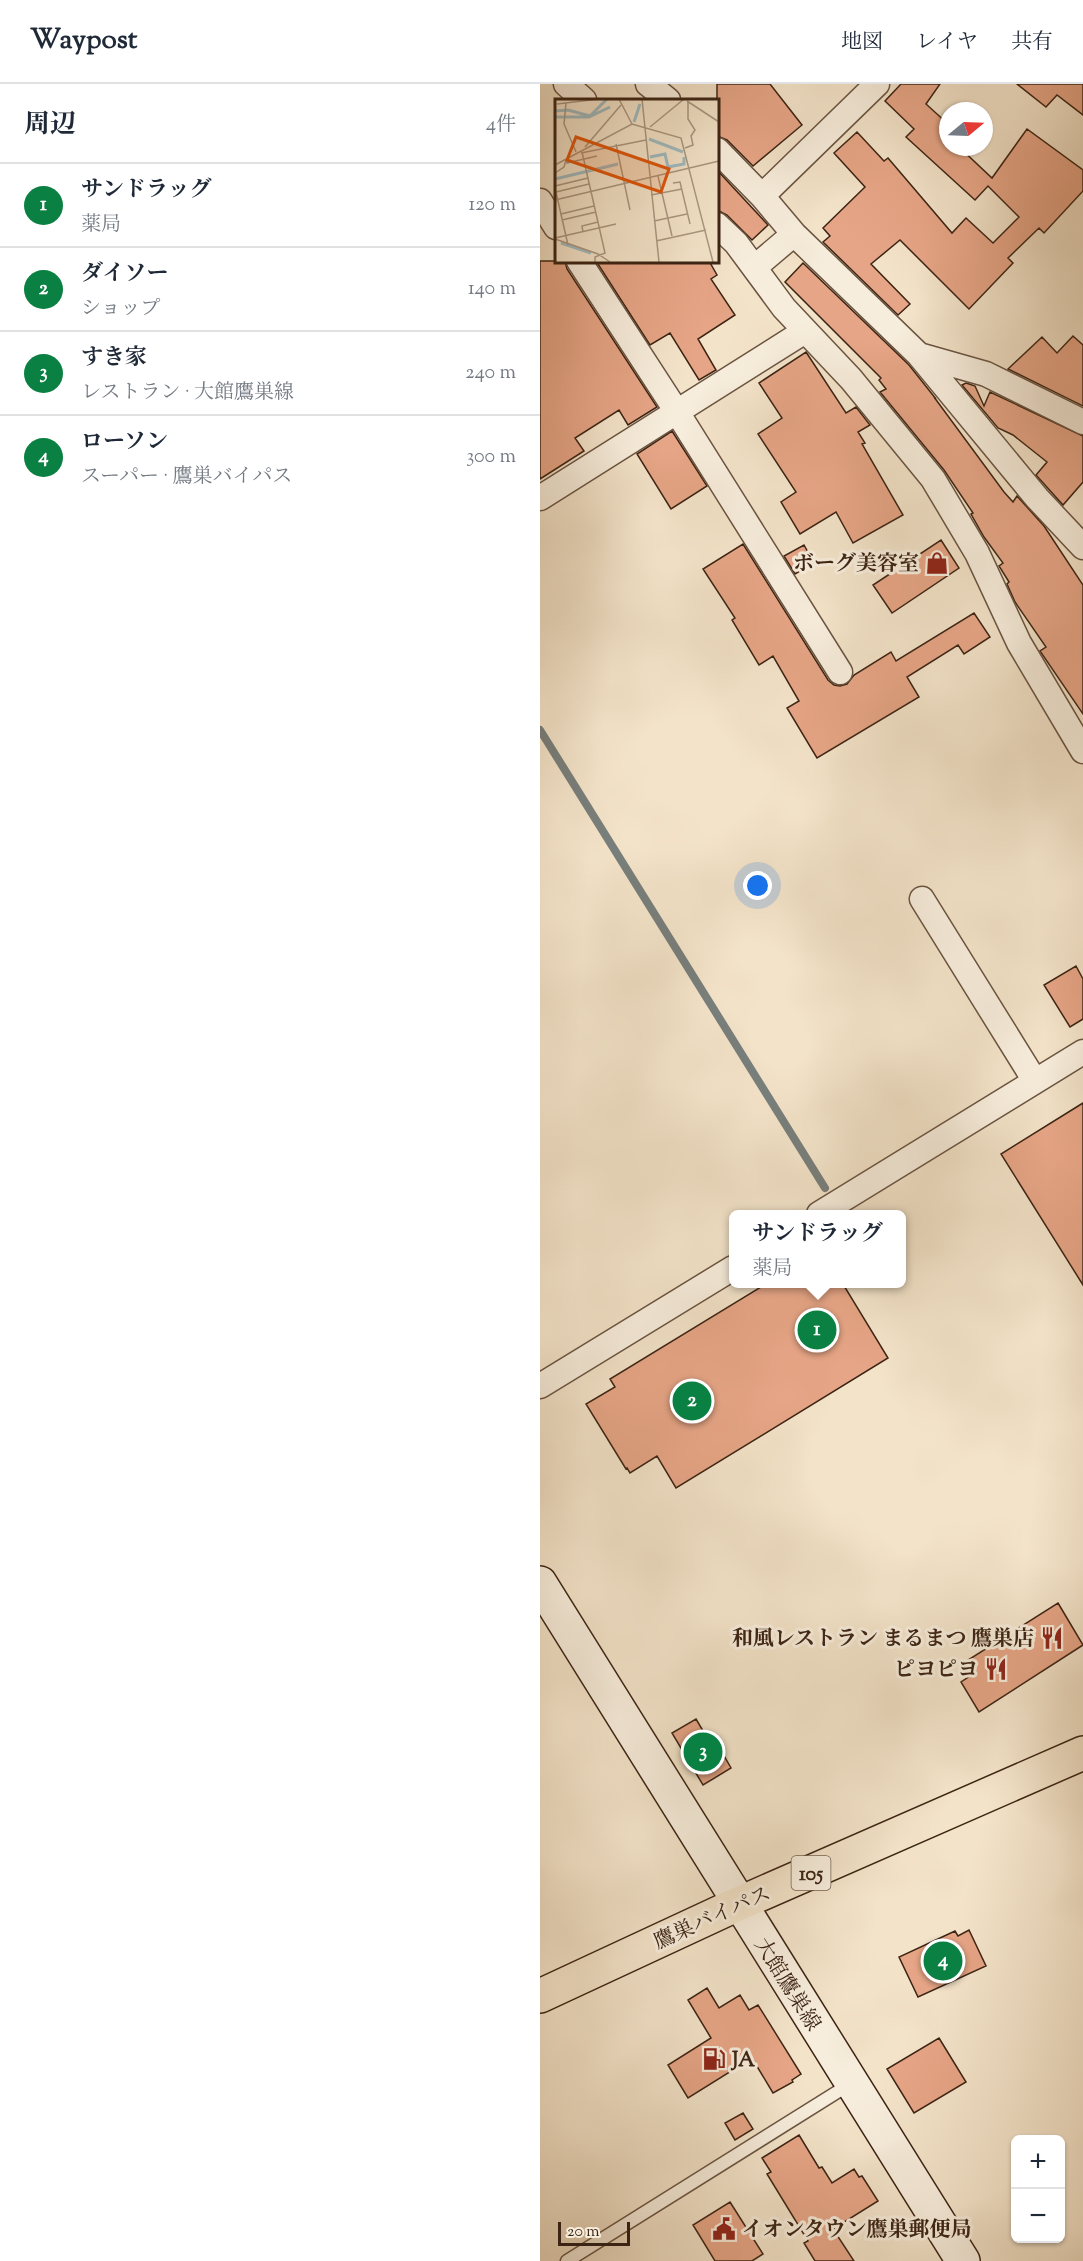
<!DOCTYPE html>
<html lang="ja">
<head>
<meta charset="utf-8">
<style>
  :root { --surface:#fff; --page:#f2f2f3; --text:#1f2937; --muted:#747a83; --line:#e0e1e3; --accent:#0b8043 }
  body { margin:0; font-family:"Sorts Mill Goudy","Noto Serif JP",serif; background:var(--page); color:var(--text) }
  .controls { position:absolute; right:18px; bottom:18px; display:grid; overflow:hidden; border-radius:9px; box-shadow:0 2px 4px #0004 }
  .controls button { width:54px; height:54px; display:grid; place-items:center; padding:0; border:0; border-bottom:2px solid var(--line); background:var(--surface); color:var(--text); font:30px sans-serif }
  .compass { position:absolute; left:399px; top:18px; width:54px; height:54px; border-radius:50%; background:var(--surface); box-shadow:0 2px 4px #0004; rotate:71deg }
  .scale { position:absolute; left:18px; bottom:15px; width:72px; box-sizing:border-box; padding-left:6px; border:3px solid #3c2414; border-top:0; font-size:16px; line-height:21px; white-space:nowrap; color:#3c2414; -webkit-text-stroke:4px #f7eddc; paint-order:stroke }
  .you { position:absolute; left:218px; top:802px; width:21px; height:21px; margin:-15px; border:4px solid #fff; border-radius:50%; background:#1a73e8; box-shadow:0 0 0 9px #1a73e833 }
  .badge { display:grid; place-items:center; width:39px; height:39px; border-radius:50%; background:var(--accent); color:#fff; font-size:20px; font-weight:700 }
  .pin { position:absolute; translate:-50% -50%; border:3px solid #fff; box-shadow:0 2px 6px #0006 }
  .popup { position:absolute; left:189px; top:1126px; width:177px; height:78px; box-sizing:border-box; display:grid; place-content:center; border-radius:9px; background:var(--surface); filter:drop-shadow(0 2px 4px #0005); font-size:20px; white-space:nowrap; color:var(--muted) }
  .popup b { font-size:22px; color:var(--text) }
  .popup::after { content:''; position:absolute; left:50%; top:100%; margin-left:-12px; border:12px solid transparent; border-top-color:var(--surface) }
  .list { margin:0; padding:0; list-style:none }
  h2 { display:flex; justify-content:space-between; align-items:center; height:78px; margin:0; padding:0 24px; font-size:26px }
  h2 small { font-size:20px; font-weight:400; color:var(--muted) }
  .list li { display:grid; grid-template-columns:39px 1fr auto; gap:18px; align-items:center; box-sizing:border-box; height:84px; padding:0 24px; border-top:2px solid var(--line) }
  .list b { display:block; font-size:22px; white-space:nowrap }
  .list p { margin:0; font-size:20px; white-space:nowrap; color:var(--muted) }
  .list em { font-size:20px; font-style:normal; color:var(--muted) }
  .map { position:relative; flex:none; width:543px; height:2177px; overflow:hidden }
  header { display:flex; align-items:center; gap:36px; box-sizing:border-box; height:84px; padding:0 30px; background:var(--surface); border-bottom:2px solid var(--line) }
  header strong { font-size:28px }
  nav { display:flex; gap:33px; margin-inline-start:auto; font-size:21px }
  main { display:flex }
  aside { flex:1; background:var(--surface) }
  .map>svg:first-child { display:block }
  .lines { fill:none; stroke-linecap:round; stroke-linejoin:round }
  .stream { stroke:#787f7c; stroke-width:8 }
  .building { fill:#e6a586; stroke:#3c2414; stroke-width:1.5 }
  .lane-casing { stroke:#6a5441; stroke-width:15 }
  .street-casing { stroke:#6a5441; stroke-width:27 }
  .secondary-casing { stroke:#3c2414; stroke-width:36 }
  .highway-casing { stroke:#3c2414; stroke-width:36 }
  .lane { stroke:#f7eddc; stroke-width:12 }
  .street { stroke:#f7eddc; stroke-width:24 }
  .secondary { stroke:#f7eddc; stroke-width:33 }
  .highway { stroke:#f3e3c9; stroke-width:33 }
  .labels { text-anchor:middle; stroke-width:6; stroke-linejoin:round; paint-order:stroke }
  .shield { fill:#f7eddc; stroke:#746050; stroke-width:1.5 }
  .shield-label { font-size:20px; font-weight:bold; fill:#3c2414 }
  .poi-label { font-size:21px; font-weight:bold; fill:#3c2414; stroke:#f7eddc; text-anchor:end }
  .street-label { font-size:21px; fill:#3c2414; stroke:#f7eddc }
  .inset-river { fill:none; stroke:#a0bbc1; stroke-width:3 }
  .inset-road { fill:none; stroke:#aa9781; stroke-width:1.5 }
  .view { fill:#df560c; fill-opacity:0.15; stroke:#df560c; stroke-width:3 }
  .inset-edge { fill:none; stroke:#3c2414; stroke-width:3 }
</style>
</head>
<body>
<header>
<strong>Waypost</strong>
<nav><a>地図</a><a>レイヤ</a><a>共有</a></nav>
</header>
<main>
<aside>
<h2>周辺<small>4件</small></h2>
<ul class="list">
<li><span class="badge">1</span><div><b>サンドラッグ</b><p>薬局</p></div><em>120 m</em></li>
<li><span class="badge">2</span><div><b>ダイソー</b><p>ショップ</p></div><em>140 m</em></li>
<li><span class="badge">3</span><div><b>すき家</b><p>レストラン · 大館鷹巣線</p></div><em>240 m</em></li>
<li><span class="badge">4</span><div><b>ローソン</b><p>スーパー · 鷹巣バイパス</p></div><em>300 m</em></li>
</ul>
</aside>
<div class="map">
<svg width="543" height="2177" viewBox="0 0 543 2177">
  <rect width="100%" height="100%" fill="#f3e3c9"/>
  <filter id="stains"><feTurbulence type="fractalNoise" baseFrequency=".00333" numOctaves="4"/><feColorMatrix values="0 0 0 0 .2 0 0 0 0 .09 0 0 0 0 .02 0 0 0 .5 -.17"/></filter>
  <radialGradient id="worn" r=".72"><stop offset=".6" stop-color="#630" stop-opacity="0"/><stop offset="1" stop-color="#630" stop-opacity=".3"/></radialGradient>
  <g class="lines">
    <!-- stream -->
    <path class="stream" d="M0 646 285 1104"/>
  </g>
  <!-- building -->
  <path class="building" d="M177 0H230L262 41 213 82 187 56 177 52Z
    M361 0H400L386 20 408 40V63H419L452 94 487 45 543 86V107L504 149 499 144 468 174 473 179 429 225 360 156 331 180 370 220 358 231 283 158 290 152 283 144 325 103 294 69 317 48 344 77 348 74 412 149 426 134 453 159 479 133 448 102 435 116 366 53 374 45 345 17Z
    M477 0H543V31L517 11 506 23Z
    M177 86 228 141 212 156 187 131 177 126Z
    M0 177H25L27 185 117 323 88 341 79 326 35 354 44 367 0 395Z
    M56 177H169L177 191 171 195 195 231 158 255 176 286 159 296 130 249 110 261Z
    M263 179 369 281 396 315 394 313 464 408 473 418 477 412 504 442 543 501V630L500 567 506 563 475 518 467 500 469 498 459 482 463 479 444 453 431 430 433 429 404 386 340 308 346 305 339 296 341 294 245 198Z
    M533 252 543 261V322L468 285 502 253 517 269Z
    M266 268 306 329 316 323 330 341 318 348 325 359 322 360 363 431 313 459 296 428 260 450 241 418 256 408 218 350 242 334 219 299Z
    M426 299 435 302 444 322 450 308 543 352V398L523 421 496 391 507 378 473 351 458 344 422 301Z
    M132 347 167 402 131 425 97 370Z
    M401 456 419 484 352 529 333 501Z
    M203 460 288 596 294 601 300 602 307 600 314 591 351 568 356 577 434 529 450 553 424 570 418 561 367 593 379 613 277 674 247 624 259 617 233 572 219 581 192 536 195 534 163 485Z
    M264 461 274 479 255 490 244 472Z
    M536 882 543 895V935L530 943 504 901Z
    M543 1019V1201L461 1070Z
    M226 1200H303L348 1274 136 1404 117 1372 90 1389 87 1384 86 1385 46 1320 75 1303 70 1295Z
    M518 1519 543 1561 439 1628 421 1598 433 1590 425 1578Z
    M156 1635 166 1652 171 1649 191 1684 163 1701 132 1649Z
    M429 1846 446 1882 378 1913 359 1873 415 1847 418 1852Z
    M167 1904 179 1924 200 1911 209 1926 218 1921 261 1990 252 1996 253 1998 233 2009 212 1974 148 2014 128 1981 171 1954 148 1916Z
    M399 1954 426 1998 374 2029 347 1985Z
    M203 2029 213 2045 195 2056 185 2039Z
    M259 2051 279 2084 282 2083 292 2099 314 2085 319 2093 322 2092 338 2117 293 2145 314 2177H275L264 2159 268 2157 227 2090 231 2088 222 2074Z
    M190 2118 223 2170 212 2177H175L153 2141Z"/>
  <g class="lines">
    <!-- lane casing -->
    <g class="lane-casing">
      <path id="lane" d="M27 2177 310 2000"/>
    </g>
    <!-- street casing -->
    <g class="street-casing">
      <path id="street" d="M26 0 44 16
        M108 0 128 16
        M177 66 222 112 254 150 379 271 497 414 543 463
        M222 112 337 0
        M0 117 16 143
        M177 141 196 159 244 224 311 295 393 395 437 469 479 559 543 667
        M39 177 137 328 300 588
        M215 183 254 150
        M379 271 446 290 543 338
        M0 414 265 247
        M382 815 495 997
        M279 1130 543 968
        M0 1302 193 1184"/>
    </g>
    <!-- secondary casing -->
    <g class="secondary-casing">
      <path id="secondary" d="M0 1499 423 2177"/>
    </g>
    <!-- highway casing -->
    <g class="highway-casing">
      <path id="highway" d="M0 1912 198 1820 543 1669"/>
    </g>
    <!-- lane -->
    <use href="#lane" class="lane"/>
    <!-- street -->
    <use href="#street" class="street"/>
    <!-- secondary -->
    <use href="#secondary" class="secondary"/>
    <!-- highway -->
    <use href="#highway" class="highway"/>
  </g>
  <!-- icons -->
  <defs>
    <g id="shop-bare" transform="scale(1.8)"><path d="M-5-2.5h2.3a2.7 3.5 0 0 1 5.4 0H5L5.5 6h-11ZM-1.5-2.5h3a1.5 2.3 0 0 0-3 0Z" fill="#8f2418" stroke="#f7eddc" stroke-width="2.5" paint-order="stroke"/></g>
    <g id="restaurant-bare" transform="scale(1.8)"><path d="M-5-6h1v4h1v-4h1v4h1v-4h1v5L-1.5 .5V6h-2V.5L-5-1ZM5-6V6H3V1.5H1.5Q1.5-4 5-6Z" fill="#8f2418" stroke="#f7eddc" stroke-width="2.5" paint-order="stroke"/></g>
    <g id="fuel-bare" transform="scale(1.8)"><path d="M-5.5-6h7V0h2V4h1.3V-2.5L3-4.5l.8-.8L6-3V5H2.5V1h-1V6h-7ZM-4.2-4.7v3.2H.2V-4.7Z" fill="#8f2418" stroke="#f7eddc" stroke-width="2.5" paint-order="stroke"/></g>
    <g id="civic-bare" transform="scale(1.8)"><path d="M-.6-6.5H3V-4.5H.6V-3L4-1V1h2V6H-6V1h2V-1L-.6-3ZM-1.2 2.5V6h2.4V2.5Z" fill="#8f2418" stroke="#f7eddc" stroke-width="2.5" paint-order="stroke"/></g>
  </defs>
  <g fill-rule="evenodd">
    <use href="#shop-bare" x="397" y="479"/>
    <use href="#restaurant-bare" x="512" y="1554"/>
    <use href="#restaurant-bare" x="456" y="1585"/>
    <use href="#fuel-bare" x="174" y="1975"/>
    <use href="#civic-bare" x="184" y="2145"/>
  </g>
  <g class="labels">
    <!-- shield labels -->
    <rect class="shield" x="251.5" y="1772" width="39" height="34" rx="4.5"/>
    <g class="shield-label">
      <text x="271" y="1796">105</text>
    </g>
    <!-- poi labels -->
    <g class="poi-label">
      <text x="379" y="486">ボーグ美容室</text>
      <text x="494" y="1561">和風レストラン まるまつ 鷹巣店</text>
      <text x="438" y="1592">ピヨピヨ</text>
      <text x="192" y="1982" text-anchor="start">JA</text>
      <text x="202" y="2152" text-anchor="start">イオンタウン鷹巣郵便局</text>
    </g>
    <!-- street labels -->
    <g class="street-label">
      <text transform="translate(172 1833) rotate(-24)" y="7">鷹巣バイパス</text>
      <text transform="translate(248 1900) rotate(58)" y="7">大館鷹巣線</text>
    </g>
  </g>
  <!-- overview -->
  <g transform="translate(15 15)">
    <rect width="164" height="164" fill="#f3e3c9"/>
    <path class="inset-river" d="M0 12 13 11 35 17 52 0M0 18H34L55 8M79 23 85 5M94 40 128 53M95 58 110 55 113 68 129 65V58M0 80 63 65M6 144 36 154"/>
    <path class="inset-road" d="M64 0 77 25M87 0 104 163M132 2 164 23M11 4 9 25 21 53M2 5 44 0M95 28 129 0M61 45 75 111M30 48 66 6M130 49 138 46 136 37 140 31 133 20V3M27 53 50 154 40 158V163M26 54 91 41M12 61V64L42 57M0 66 77 25 126 39 158 163M0 74 9 68 11 61M103 77 117 137M118 84 125 83 135 125M0 87 33 79M0 89 13 146M1 93 34 85M96 96 127 90M0 101 164 62M6 115 39 107M7 121 41 113M99 122 132 115M28 133 27 127 43 123M0 139 61 125M0 140 43 155 55 163M101 142 151 131"/>
    <path class="view" d="M21 38 114 70 106 93 12 61Z"/>
    <rect width="164" height="164" class="inset-edge"/>
  </g>
  <rect width="100%" height="100%" filter="url(#stains)"/>
  <rect width="100%" height="100%" fill="url(#worn)"/>
</svg>
<div class="controls">
<button>+</button>
<button>−</button>
</div>
<svg class="compass" viewBox="-18 -18 36 36"><path d="M0-13l5 13h-10z" fill="#e53935"/><path d="M0 13l5-13h-10z" fill="#747a83"/></svg>
<div class="scale">20 m</div>
<div class="you"></div>
<div class="pin badge" style="left:277px;top:1246px">1</div>
<div class="popup"><b>サンドラッグ</b>薬局</div>
<div class="pin badge" style="left:152px;top:1317px">2</div>
<div class="pin badge" style="left:163px;top:1668px">3</div>
<div class="pin badge" style="left:403px;top:1877px">4</div>
</div>
</main>
</body>
</html>
